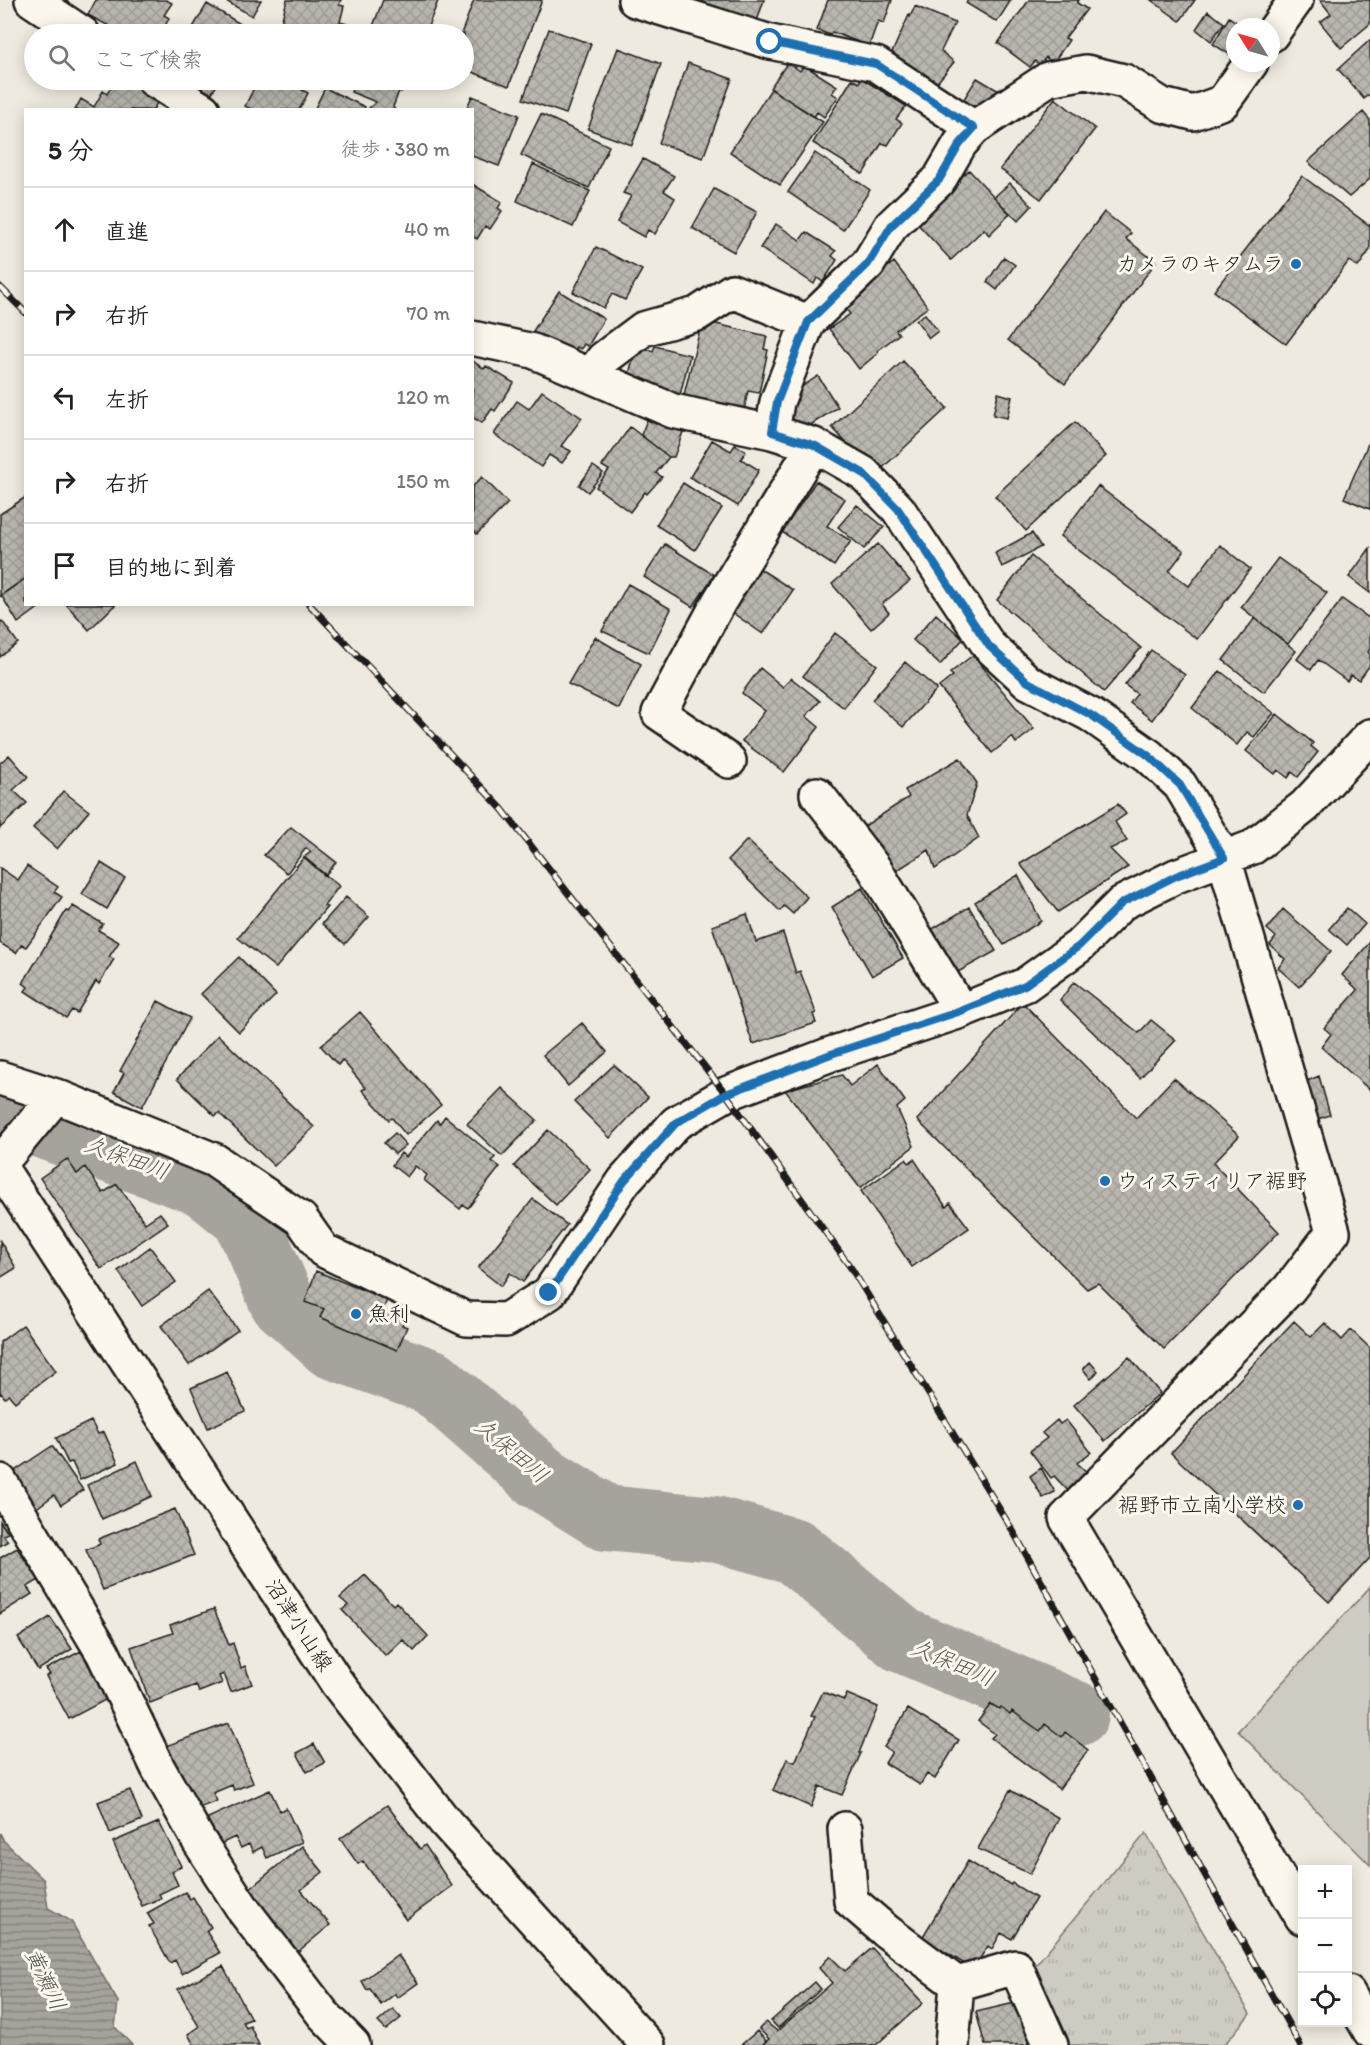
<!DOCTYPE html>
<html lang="ja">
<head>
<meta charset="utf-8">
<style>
  :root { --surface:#fff; --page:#f2f2f2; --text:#222; --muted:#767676; --line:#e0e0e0 }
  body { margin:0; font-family:Itim,"Klee One",sans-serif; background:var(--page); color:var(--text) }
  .controls { position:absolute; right:18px; bottom:18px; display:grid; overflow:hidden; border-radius:0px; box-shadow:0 3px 15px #0003 }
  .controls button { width:54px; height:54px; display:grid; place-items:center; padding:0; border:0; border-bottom:2px solid var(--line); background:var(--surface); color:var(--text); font:30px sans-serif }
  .compass { position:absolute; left:1226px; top:18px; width:54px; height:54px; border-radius:50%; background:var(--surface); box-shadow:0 3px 15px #0003; rotate:307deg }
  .stop { position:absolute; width:18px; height:18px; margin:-14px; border:4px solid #1f6fb2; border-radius:50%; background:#fff }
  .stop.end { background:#1f6fb2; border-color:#fff; box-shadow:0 2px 6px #0008 }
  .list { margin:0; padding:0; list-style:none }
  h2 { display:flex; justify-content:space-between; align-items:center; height:78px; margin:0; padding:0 24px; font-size:26px }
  h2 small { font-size:20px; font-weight:400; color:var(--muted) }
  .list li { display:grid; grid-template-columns:39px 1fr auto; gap:18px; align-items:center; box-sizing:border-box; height:84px; padding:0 24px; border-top:2px solid var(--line) }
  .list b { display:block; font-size:22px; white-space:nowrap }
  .list em { font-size:20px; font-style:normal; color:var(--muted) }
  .icon { flex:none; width:33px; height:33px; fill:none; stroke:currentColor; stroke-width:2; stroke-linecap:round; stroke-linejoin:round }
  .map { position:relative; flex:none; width:1370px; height:2045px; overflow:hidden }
  .search { position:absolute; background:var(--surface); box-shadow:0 3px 15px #0003; left:24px; top:24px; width:450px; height:66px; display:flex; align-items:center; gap:15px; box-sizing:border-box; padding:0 21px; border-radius:33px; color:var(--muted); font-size:22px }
  .panel { position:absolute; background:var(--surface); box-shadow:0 3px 15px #0003; left:24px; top:108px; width:450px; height:498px; border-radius:0px }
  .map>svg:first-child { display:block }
  .grass { fill:url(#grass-tufts); stroke:#75746f; stroke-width:1.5 }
  .pitch { fill:#ceccc2; stroke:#75746f; stroke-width:1.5 }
  .water { fill:url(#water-rules); stroke:#6f6d69; stroke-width:1.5 }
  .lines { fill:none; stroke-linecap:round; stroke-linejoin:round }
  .river { stroke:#a6a39d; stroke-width:66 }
  .building { fill:url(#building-cross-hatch); stroke:#1c1c1c; stroke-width:1.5 }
  .street-casing { stroke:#1c1c1c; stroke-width:38 }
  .secondary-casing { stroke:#1c1c1c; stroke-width:38 }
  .street { stroke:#fbf7ec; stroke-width:33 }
  .secondary { stroke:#fbf7ec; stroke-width:33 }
  .rail-casing { stroke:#1c1c1c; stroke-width:7 }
  .rail { stroke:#fbf7ec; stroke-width:4.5; stroke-dasharray:14; stroke-linecap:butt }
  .route { stroke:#1f6fb2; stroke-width:8 }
  .poi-dot { fill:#1f6fb2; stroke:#fbf7ec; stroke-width:2 }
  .labels { text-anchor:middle; stroke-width:6; stroke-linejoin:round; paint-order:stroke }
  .poi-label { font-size:21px; fill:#1c1c1c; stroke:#fbf7ec; text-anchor:end }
  .street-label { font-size:21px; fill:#1c1c1c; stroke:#fbf7ec }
  .water-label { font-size:22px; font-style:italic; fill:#5a5956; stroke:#fbf7ec }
</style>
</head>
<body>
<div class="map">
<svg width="1370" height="2045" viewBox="0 0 1370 2045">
  <defs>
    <pattern id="grass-tufts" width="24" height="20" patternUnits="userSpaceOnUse" patternTransform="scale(1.5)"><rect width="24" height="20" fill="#ceccc2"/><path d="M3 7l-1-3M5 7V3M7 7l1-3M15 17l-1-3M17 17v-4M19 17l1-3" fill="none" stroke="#b0afa6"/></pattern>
    <pattern id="water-rules" width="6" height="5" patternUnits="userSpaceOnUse" patternTransform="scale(1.5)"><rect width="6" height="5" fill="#a6a39d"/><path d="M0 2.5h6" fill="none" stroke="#86847f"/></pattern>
    <pattern id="building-cross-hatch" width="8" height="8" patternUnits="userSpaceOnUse" patternTransform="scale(1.5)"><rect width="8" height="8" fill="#b9b6af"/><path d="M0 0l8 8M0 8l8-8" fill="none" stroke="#9e9c96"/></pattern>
  </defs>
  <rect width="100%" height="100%" fill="#eeeadf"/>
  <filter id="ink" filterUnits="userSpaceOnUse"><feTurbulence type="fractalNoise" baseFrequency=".0167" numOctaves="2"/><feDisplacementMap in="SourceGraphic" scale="12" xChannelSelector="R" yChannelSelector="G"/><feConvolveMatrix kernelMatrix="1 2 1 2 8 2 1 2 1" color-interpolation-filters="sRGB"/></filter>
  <g filter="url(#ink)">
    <!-- grass -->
    <path class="grass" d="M1146 1833 1250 2014 1224 2045H1068L1028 1974Z"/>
    <!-- pitch -->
    <path class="pitch" d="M1370 1587V1865L1238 1731Z"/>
    <!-- water -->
    <path class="water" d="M0 1833 4 1841 44 1880 48 1908 71 1921 118 2002 115 2027 132 2045H0Z"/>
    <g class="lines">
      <!-- river -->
      <path class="river" d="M2 1111 204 1184 245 1217 282 1301 332 1346 432 1382 540 1477 606 1518 715 1529 794 1551 902 1640 1076 1714"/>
    </g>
    <!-- building -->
    <path class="building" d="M96 0H166L172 3 164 15 169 18 161 34H124L88 15Z
      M224 0H261L252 16Z
      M287 0H341L339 5 344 6 340 22 347 24 346 27 358 30 357 34H278Z
      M383 0H436L438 1 425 34H370Z
      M474 0H542L509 86 464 69V34H461Z
      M690 0H764L756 24Z
      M828 0H892L884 23 878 21 869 46 832 32 830 35 817 30Z
      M968 0H1011L997 22 966 3Z
      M1029 0H1079L1077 3 1087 9 1065 38 1069 40 1053 63 1046 57 1040 65 1035 61 1030 67 998 43Z
      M1151 0H1195L1180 21Z
      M1320 0H1370V24L1341 48 1320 22 1331 14Z
      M207 4 252 31 250 34H189Z
      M915 6 955 23 941 51 954 62 935 85 890 57 909 15 910 17Z
      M1208 11 1224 23 1211 41 1196 29Z
      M1229 17 1244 27H1235V58L1213 44Z
      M549 29 591 44 566 114 523 99Z
      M1370 40V97L1367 95 1364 99 1338 69Z
      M618 48 661 64 632 145 588 129Z
      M788 62 800 71 804 65 837 86 832 93 838 97 824 117 817 112 814 117 770 88Z
      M688 63 732 79 703 158 659 143Z
      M861 78 906 106 896 119 902 123 888 145 882 143 863 174 813 143 852 79 859 83Z
      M977 78 999 91 982 116 962 102Z
      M116 80H123L159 99 153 110H75L81 99 94 107 103 91 107 94Z
      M181 80H220L210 96Z
      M258 80H308L302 90 308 93 299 110H252L245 106Z
      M355 80H406L401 92 399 91 393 107 395 110H371L369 108 376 102 351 92Z
      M325 88 365 107 364 110H314Z
      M771 89 823 122 780 185 730 152Z
      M472 96 519 115 499 166 472 156V110H466Z
      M1055 98 1095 129 1041 199 1000 169Z
      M1363 112 1370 120V179L1349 197 1308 162Z
      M541 114 609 146 589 188 521 155Z
      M815 153 870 190 843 230 788 192Z
      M643 159 674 176 664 191 675 198 655 234 648 230 644 237 617 222 631 196 623 193Z
      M533 164 590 191 573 227 517 201Z
      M969 170 1010 214 989 235 984 229 951 260 915 221Z
      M1302 176 1369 225 1370 223V250L1358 267 1349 261 1286 344 1214 291Z
      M1010 183 1032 206 1018 221 994 197Z
      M472 184 502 202 498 208 502 211 490 229 485 226 477 239 472 236Z
      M714 189 757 212 734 252 692 228Z
      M1104 212 1131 233 1126 239 1156 262 1065 384 1008 340Z
      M776 224 800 240 806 232 836 251 832 256 837 260 823 282 817 278 814 284 760 248Z
      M596 247 642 270 625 300 612 294 604 308 573 292Z
      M1004 257 1015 265 997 290 987 282Z
      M894 262 928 307 896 330 899 334 877 351 878 353 859 369 829 329 850 314 842 304Z
      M559 291 604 319 588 346 584 344 581 349 577 347 569 359 531 334Z
      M925 314 938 331 929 338 916 320Z
      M708 322 767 336 764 349 768 350 759 393 748 391 744 410 682 403 700 329 706 331Z
      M655 346 690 355 680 395 677 394 675 402 625 389 635 351 642 353 643 348 653 351Z
      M473 361 484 369 486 366 514 383 495 411 492 409 482 423 472 417Z
      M903 361 947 408 875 475 832 427Z
      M818 376 838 407 800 432 783 427 789 405 798 400 794 392Z
      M542 391 582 418 561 446 571 451 562 463 549 455 541 467 494 434 517 401 529 409Z
      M998 393 1012 397 1007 418 993 415Z
      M647 420 683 432 674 457H669L641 435Z
      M1075 422 1106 456 1026 531 995 496Z
      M630 427 669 457 656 473 662 477 647 494 645 492 630 512 596 487 609 470 602 466Z
      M712 440 731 451 735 445 746 451 741 459 759 470 738 506 690 477Z
      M1368 444 1370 445V509L1344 498Z
      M593 466 603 473 588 492 579 485Z
      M482 477 508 503 477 534 472 529V487Z
      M816 481 845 499 827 526 851 541 834 566 782 532Z
      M683 483 722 508 695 550 656 525Z
      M1098 486 1184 551 1169 571 1189 586 1220 545 1250 569 1197 639 1060 536Z
      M26 497V578L0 596V514Z
      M857 505 884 527 864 549 838 527Z
      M1032 533 1041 547 1002 567 995 553Z
      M665 544 714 575 693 607 644 577Z
      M878 544 910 581 882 604 889 613 871 629 832 584Z
      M1370 548V593L1349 577Z
      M1031 556 1141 648 1104 692 997 600Z
      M1278 558 1327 593 1288 644 1241 607Z
      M757 567 793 590 763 634 730 611Z
      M26 578V604H44L18 623 1 595Z
      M628 584 671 609 649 653 602 631Z
      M1342 599 1370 619V649L1368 652 1370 654V665L1359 680 1351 675 1347 681 1318 660 1311 670 1297 659Z
      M66 604H116L89 630Z
      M936 614 963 639 940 665 913 640Z
      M1255 618 1296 651 1264 692 1223 660Z
      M2 621 18 643 0 657V623Z
      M835 633 877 665 844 708 803 676Z
      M595 637 641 664 619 709 568 684Z
      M1151 650 1185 675 1152 720 1130 703 1137 694 1125 685Z
      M973 655 1034 729 1016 743 1012 737 992 753 939 687 953 676 950 673Z
      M905 662 937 689 903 727 872 700Z
      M760 668 783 687 791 678 820 701 806 716 819 727 784 772 742 741 765 711 742 693Z
      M1220 671 1274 713 1254 737 1247 732 1237 745 1192 708Z
      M1277 714 1313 743 1311 746 1318 752 1298 777 1292 772 1288 778 1278 770 1275 774 1246 751Z
      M9 755 28 777 13 790 27 803 0 828V763Z
      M960 758 977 783 967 815 979 838 935 869 929 850 888 876 860 829 909 797 905 790Z
      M63 791 89 811 57 849 33 828Z
      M1118 804 1126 814 1115 822 1127 841 1110 849 1128 867 1058 912 1020 864Z
      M291 827 336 862 325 876 304 857 311 852 306 848 287 873 264 855Z
      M747 840 807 897 793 914 784 906 780 911 728 860Z
      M304 857 339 886 324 906 327 907 276 968 238 938Z
      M101 863 125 878 107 909 82 894Z
      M27 866 58 887 54 892 62 897 26 947 22 944 16 953 0 943V868L18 880Z
      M1018 875 1041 921 1004 945 975 902Z
      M862 888 903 958 872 976 832 907Z
      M346 897 369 917 345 944 322 924Z
      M73 906 103 924 98 930 119 942 109 957 114 959 99 984 96 981 77 1013 72 1010 66 1018 25 991 28 987 23 983 66 911 69 912Z
      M969 907 996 951 949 977 924 934Z
      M1347 908 1365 924 1347 945 1329 929Z
      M1283 909 1331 951 1299 987 1278 968 1285 959 1270 945 1276 937 1267 929Z
      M747 914 756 942 783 933 796 973 800 971 816 1013 813 1014 816 1023 753 1044 712 926Z
      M1370 942V1090L1321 1047 1331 1034 1324 1028 1358 990 1342 975Z
      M239 957 276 995 239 1032 201 994Z
      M1074 982 1139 1033 1151 1020 1176 1040 1140 1078 1060 1000Z
      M158 1001 190 1018 142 1107 114 1092 124 1073 120 1071Z
      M1023 1003 1136 1118 1174 1078 1239 1136 1213 1163 1279 1232 1164 1349 1098 1283 1087 1289 917 1120Z
      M360 1012 441 1105 406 1135 392 1118 389 1120 362 1090 366 1088 342 1060 338 1065 321 1046Z
      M582 1023 607 1052 568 1086 543 1055Z
      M218 1035 314 1127 274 1166 219 1113 215 1116 177 1079Z
      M878 1064 905 1101 897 1108 914 1146 860 1188 785 1090 842 1075 850 1086Z
      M614 1065 648 1097 610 1138 574 1102Z
      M1319 1076 1330 1115 1318 1119 1307 1081Z
      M502 1088 537 1120 502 1156 467 1124Z
      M445 1116 495 1157 492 1161 500 1167 468 1208 463 1205 460 1209 424 1180 427 1175 415 1166 407 1177 392 1165 401 1153 406 1157 437 1120 440 1123Z
      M548 1130 590 1169 556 1205 514 1166Z
      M395 1133 406 1145 395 1154 384 1143Z
      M67 1159 77 1174 85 1167 103 1193 117 1184 145 1223 160 1213 168 1223 101 1269 40 1178Z
      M906 1159 909 1163 914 1159 946 1207 950 1203 969 1228 912 1267 861 1191Z
      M533 1199 567 1225 523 1282 510 1273 501 1286 478 1268Z
      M0 1241 16 1268 0 1278Z
      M150 1247 176 1282 142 1306 118 1271Z
      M316 1271 387 1300 383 1310 405 1320 402 1325 407 1327 397 1350 320 1317 324 1309 305 1302Z
      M208 1291 238 1330 189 1365 161 1326Z
      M1294 1321 1311 1337 1325 1323 1342 1340 1351 1330 1370 1348V1558L1329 1602 1171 1453Z
      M23 1325 56 1371 15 1402 9 1395 5 1398 1 1393 0 1394V1342Z
      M1129 1357 1160 1393 1105 1441 1074 1405Z
      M1090 1362 1098 1371 1091 1379 1083 1369Z
      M227 1372 245 1411 208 1428 191 1388Z
      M1057 1420 1060 1424 1066 1420 1091 1452 1077 1463 1088 1473 1070 1493 1054 1476 1051 1478 1030 1451 1047 1438 1042 1433Z
      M91 1421 98 1434 104 1432 118 1463 80 1480 72 1462 68 1463 56 1438Z
      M52 1446 83 1490 61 1505 54 1495 34 1510 10 1474Z
      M137 1461 152 1496 102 1519 87 1485Z
      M1041 1468 1055 1492 1043 1498 1030 1476Z
      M175 1509 194 1555 103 1590 86 1550 100 1544 98 1539Z
      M0 1521 8 1533 3 1535 8 1541 0 1546Z
      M17 1548 39 1580 27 1587 32 1594 0 1614V1558Z
      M365 1575 393 1605 396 1602 428 1636 414 1651 403 1640 386 1656 342 1610 348 1605 340 1598Z
      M214 1609 229 1645 233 1643 241 1668 245 1666 252 1684 231 1692 224 1674 219 1676 222 1683 199 1692 196 1685 150 1703 131 1647 173 1633 170 1625Z
      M50 1617 72 1649 38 1670 18 1638Z
      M81 1651 107 1699 69 1719 46 1676 50 1674 46 1669Z
      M823 1692 844 1700 847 1694 878 1707 859 1753H861L842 1795 819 1786 811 1807 773 1790 787 1759 795 1762 815 1717 811 1716Z
      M991 1704 999 1709 1001 1707 1010 1714 1012 1711 1040 1731 1045 1724 1062 1737 1065 1732 1088 1750 1059 1789 991 1738 995 1734 978 1721Z
      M908 1709 959 1740 935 1779 927 1774 920 1785 885 1763 892 1752 884 1747Z
      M229 1723 253 1783 234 1790 232 1785 213 1793 217 1801 190 1811 166 1746Z
      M314 1744 325 1763 307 1772 297 1753Z
      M130 1790 142 1820 110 1833 98 1802Z
      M270 1790 280 1811 286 1808 302 1842 267 1858 262 1847 253 1852 249 1844 241 1848 235 1837 212 1848 199 1822Z
      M1010 1790 1059 1818 1030 1874 978 1849Z
      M387 1805 420 1849 425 1845 452 1886 406 1920 363 1861 358 1864 340 1839Z
      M159 1822 181 1866 172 1872 178 1885 159 1894 161 1898 142 1906 113 1842Z
      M302 1846 323 1872 301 1890 330 1925 294 1955 244 1893Z
      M968 1861 991 1875 992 1874 1011 1885 1012 1883 1036 1898 1012 1939 1001 1933 992 1949 988 1946 973 1969 922 1938Z
      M185 1892 190 1899 193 1897 211 1927 206 1931 220 1953 182 1974 175 1960 170 1963 149 1926 154 1924 147 1913Z
      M872 1948 923 2003 876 2045H762L769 2039 759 2029 766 2022 777 2031 832 1983 819 1968 830 1956 845 1971Z
      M398 1955 418 1983 397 1998 395 1994 381 2005 370 1989 367 1990 362 1981Z
      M223 1966 251 2019 243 2022 246 2028 250 2026 259 2045H194L188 2034 199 2027 178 1989Z
      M815 1982 821 1989 778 2028 771 2021Z
      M1019 2002 1029 2045H985L976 2012Z
      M393 2009 401 2018 386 2030 378 2022Z
      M757 2031 766 2041 762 2045H741Z"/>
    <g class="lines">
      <!-- street casing -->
      <g class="street-casing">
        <path id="street" d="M32 0 83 34
          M635 0 770 42 876 64 974 128
          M1271 35 1296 0
          M154 80 203 110
          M472 338 533 351 673 411 772 432 814 445 863 473 898 509 989 646 1028 682 1091 715 1149 756 1180 785 1224 858 1333 1232 1289 1289 1066 1518 1302 1917
          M591 376 603 359 643 329 697 314 732 291 808 322 868 264 891 226 939 180 960 144 974 128 1048 79 1086 72 1124 81 1162 105 1193 113 1223 102 1251 63
          M772 432 777 402 808 322
          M729 761 659 713 719 602 814 445
          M817 794 874 868 961 1011
          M0 1078 56 1096 214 1160 301 1219 323 1250 466 1319 506 1320 549 1293 624 1181 676 1123 726 1094 831 1054 961 1011 1025 985 1079 946 1122 903 1176 876 1253 847 1305 806 1370 736
          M0 1161 9 1153 56 1096
          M0 1481 103 1653 158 1768 199 1841 245 1912 323 2014 353 2045
          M845 1829 851 1901 886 1931 957 1984 952 2045
          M957 1984 1016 1967 1051 2045
          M1348 1993 1370 2031"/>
      </g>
      <!-- secondary casing -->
      <g class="secondary-casing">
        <path id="secondary" d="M0 1167 337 1683 446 1823 648 2045"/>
      </g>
      <!-- street -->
      <use href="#street" class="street"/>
      <!-- secondary -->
      <use href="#secondary" class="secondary"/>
      <!-- rail casing -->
      <g class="rail-casing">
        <path id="rail" d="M0 287 26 313
          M309 604 502 809 726 1094 851 1268 1013 1531 1300 2045"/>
      </g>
      <!-- rail -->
      <use href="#rail" class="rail"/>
    </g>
  </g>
  <g class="lines" filter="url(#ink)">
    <!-- route -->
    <path class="route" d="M549 1293 624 1181 676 1123 726 1094 831 1054 961 1011 1025 985 1079 946 1122 903 1176 876 1224 858 1180 785 1149 756 1091 715 1028 682 989 646 898 509 863 473 814 445 772 432 777 402 808 322 868 264 891 226 939 180 960 144 974 128 876 64 770 42"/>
  </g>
  <!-- markers -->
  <g class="poi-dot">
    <circle cx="1296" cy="264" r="6"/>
    <circle cx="1105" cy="1181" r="6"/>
    <circle cx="356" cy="1314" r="6"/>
    <circle cx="1298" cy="1505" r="6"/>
  </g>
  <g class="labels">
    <!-- poi labels -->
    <g class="poi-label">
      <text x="1284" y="271">カメラのキタムラ</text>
      <text x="1117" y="1188" text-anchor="start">ウィスティリア裾野</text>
      <text x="368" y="1321" text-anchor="start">魚利</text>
      <text x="1286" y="1512">裾野市立南小学校</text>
    </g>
    <!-- street labels -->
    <g class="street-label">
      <text transform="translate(299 1625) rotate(57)" y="7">沼津小山線</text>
    </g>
    <!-- water labels -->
    <g class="water-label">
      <text transform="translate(127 1157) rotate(20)" y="8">久保田川</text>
      <text transform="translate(512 1450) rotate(40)" y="8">久保田川</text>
      <text transform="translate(953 1662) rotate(23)" y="8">久保田川</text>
      <text transform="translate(46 1979) rotate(65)" y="8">黄瀬川</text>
    </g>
  </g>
</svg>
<div class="controls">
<button>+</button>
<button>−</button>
<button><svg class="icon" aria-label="locate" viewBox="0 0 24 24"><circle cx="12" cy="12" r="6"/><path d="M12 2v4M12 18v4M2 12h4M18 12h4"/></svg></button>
</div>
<svg class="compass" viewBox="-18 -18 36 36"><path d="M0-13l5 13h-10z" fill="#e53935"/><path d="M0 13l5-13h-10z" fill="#767676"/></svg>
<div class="stop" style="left:770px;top:42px"></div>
<div class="stop end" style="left:549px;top:1293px"></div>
<div class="search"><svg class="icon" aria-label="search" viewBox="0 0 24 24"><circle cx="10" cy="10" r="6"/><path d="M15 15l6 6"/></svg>ここで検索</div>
<section class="panel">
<h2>5 分<small>徒歩 · 380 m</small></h2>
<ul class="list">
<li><svg class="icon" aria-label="ahead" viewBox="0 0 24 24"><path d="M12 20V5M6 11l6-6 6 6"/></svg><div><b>直進</b></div><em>40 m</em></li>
<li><svg class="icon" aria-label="right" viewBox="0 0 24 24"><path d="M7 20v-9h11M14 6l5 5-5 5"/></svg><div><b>右折</b></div><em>70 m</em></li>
<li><svg class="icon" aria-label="left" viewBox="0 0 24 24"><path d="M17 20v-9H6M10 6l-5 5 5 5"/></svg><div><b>左折</b></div><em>120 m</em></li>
<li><svg class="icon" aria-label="right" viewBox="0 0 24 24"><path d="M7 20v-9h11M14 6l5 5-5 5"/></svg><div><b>右折</b></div><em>150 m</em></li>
<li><svg class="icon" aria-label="arrive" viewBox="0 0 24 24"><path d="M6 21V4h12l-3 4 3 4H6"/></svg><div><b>目的地に到着</b></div></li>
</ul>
</section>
</div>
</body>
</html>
